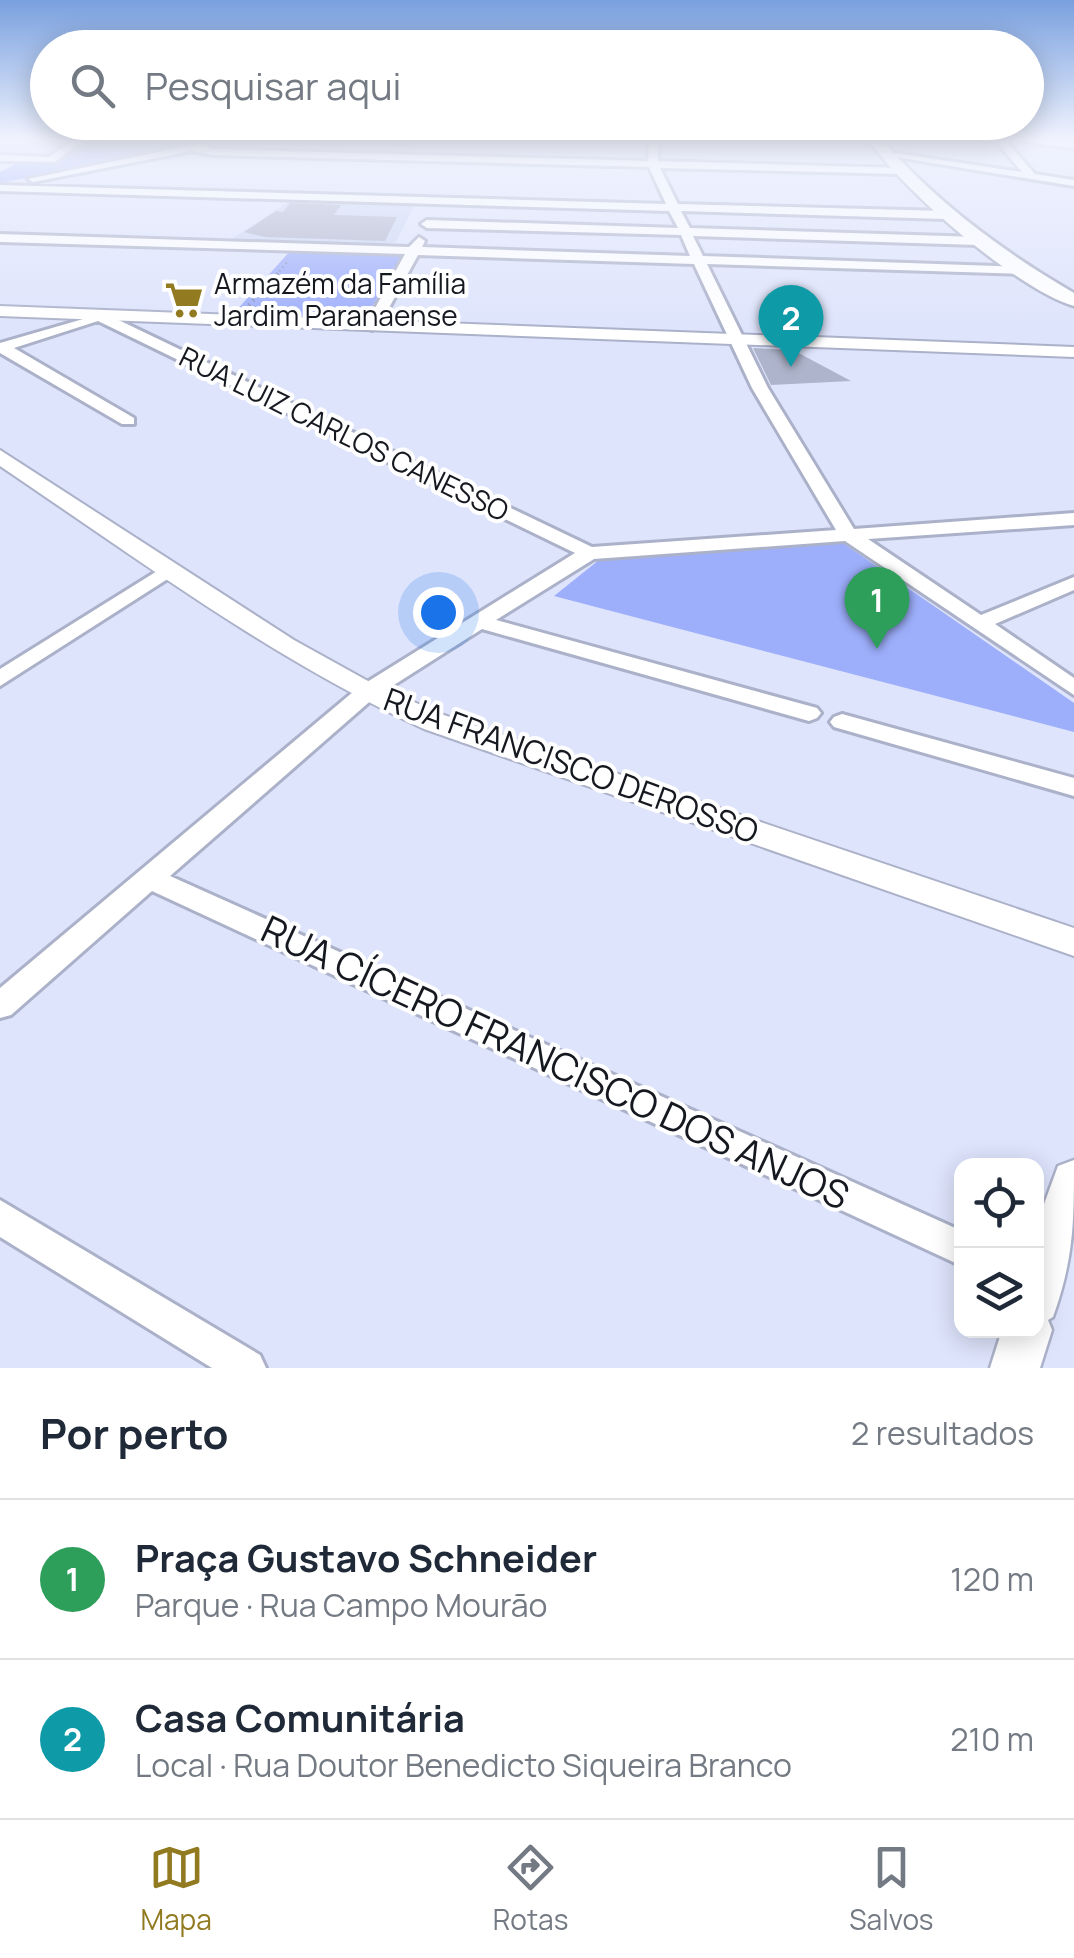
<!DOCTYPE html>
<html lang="pt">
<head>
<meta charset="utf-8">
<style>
  :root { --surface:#fff; --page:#f2f2f3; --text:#1f2937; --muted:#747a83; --line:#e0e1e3; --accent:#917a20 }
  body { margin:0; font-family:Manrope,sans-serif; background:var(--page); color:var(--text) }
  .controls { position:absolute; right:30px; bottom:30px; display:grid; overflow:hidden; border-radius:20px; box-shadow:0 5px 25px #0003 }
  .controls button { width:90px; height:90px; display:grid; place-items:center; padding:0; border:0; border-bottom:2px solid var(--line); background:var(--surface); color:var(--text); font:50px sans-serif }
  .you { position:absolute; left:438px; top:612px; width:35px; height:35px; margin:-25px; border:8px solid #fff; border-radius:50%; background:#1a73e8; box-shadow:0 0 0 15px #1a73e833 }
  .badge { display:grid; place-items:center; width:65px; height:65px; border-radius:50%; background:var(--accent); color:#fff; font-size:32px; font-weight:700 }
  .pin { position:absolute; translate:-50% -82px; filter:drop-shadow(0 2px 5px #0008) }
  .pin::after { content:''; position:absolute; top:52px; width:35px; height:30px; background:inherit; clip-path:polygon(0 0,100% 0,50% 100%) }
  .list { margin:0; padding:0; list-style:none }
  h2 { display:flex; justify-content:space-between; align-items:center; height:130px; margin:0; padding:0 40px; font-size:42px }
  h2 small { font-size:32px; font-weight:400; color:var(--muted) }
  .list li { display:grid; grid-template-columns:65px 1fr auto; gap:30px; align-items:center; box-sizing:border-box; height:160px; padding:0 40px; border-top:2px solid var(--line) }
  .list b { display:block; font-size:38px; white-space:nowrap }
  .list p { margin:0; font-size:32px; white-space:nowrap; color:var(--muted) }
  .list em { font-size:32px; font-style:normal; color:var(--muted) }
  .icon { flex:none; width:55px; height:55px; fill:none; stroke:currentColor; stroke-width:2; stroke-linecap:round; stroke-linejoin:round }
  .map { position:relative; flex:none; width:1074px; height:1368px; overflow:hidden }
  .search { position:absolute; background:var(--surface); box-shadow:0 5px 25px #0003; left:30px; right:30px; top:30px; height:110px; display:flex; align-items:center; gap:25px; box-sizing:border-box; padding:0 35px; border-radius:55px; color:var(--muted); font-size:38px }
  .sheet { height:450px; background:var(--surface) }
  nav { display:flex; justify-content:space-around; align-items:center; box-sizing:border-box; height:140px; border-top:2px solid var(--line); background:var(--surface); font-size:28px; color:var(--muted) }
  nav a { display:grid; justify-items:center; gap:5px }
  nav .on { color:var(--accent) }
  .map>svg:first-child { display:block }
  .built { fill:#cdd6f4 }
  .green { fill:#9daefb }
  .building { fill:#aeb4cb }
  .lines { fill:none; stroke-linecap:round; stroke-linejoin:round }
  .minor-casing { stroke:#abb1c8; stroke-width:6 }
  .tertiary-casing { stroke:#abb1c8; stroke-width:4 }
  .secondary-casing { stroke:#abb1c8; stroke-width:5 }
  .path-far1 { stroke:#838898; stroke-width:2.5; stroke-dasharray:1 4; stroke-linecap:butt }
  .path { stroke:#838898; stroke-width:4; stroke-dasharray:1 5; stroke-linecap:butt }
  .minor { fill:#fff; fill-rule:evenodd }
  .tertiary { fill:#fff; fill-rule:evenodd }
  .secondary { fill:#fff; fill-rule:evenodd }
  .labels { text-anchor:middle; stroke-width:8; stroke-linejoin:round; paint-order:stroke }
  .far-poi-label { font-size:28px; fill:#161820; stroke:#fff; text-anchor:start }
  .far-street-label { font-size:28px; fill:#161820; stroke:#fff }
  .street-label { font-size:32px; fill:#161820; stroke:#fff }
  .near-street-label { font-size:38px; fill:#161820; stroke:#fff }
</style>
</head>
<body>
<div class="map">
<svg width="1074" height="1368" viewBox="0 0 1074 1368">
  <rect width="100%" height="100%" fill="#dee4fc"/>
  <!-- built -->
  <path class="built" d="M291 200 415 204 396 242 388 244 232 239Z"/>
  <!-- green -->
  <path class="green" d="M85 140H223L0 183V172L24 160 55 161Z
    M292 249 403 253 365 319 233 314Z
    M843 543 1074 703V732L554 596 599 560Z"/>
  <!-- building -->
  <path class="building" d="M290 203 341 205 334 215 397 217 385 241 265 237 244 232 276 211 283 212Z
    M753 348 793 350 851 381 771 385Z"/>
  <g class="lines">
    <!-- minor casing -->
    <g class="minor-casing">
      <path id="minor" d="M73 140H84L55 162 0 161V155L49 157Z
        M649 140H659L658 161 901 168 906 171 901 174 660 168 678 204 946 211 952 215 946 219 681 211 690 228 978 237 984 241 978 245 693 236 703 256 1027 267 1029 270 1022 274 707 264 768 388 854 529 1074 513V525L868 539 981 615 1074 577V590L995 624 1074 678V695L845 541 594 559 496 620 817 708 821 713 817 718 809 721 482 629 375 697 170 876 962 1231V1266L152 891 11 1015 0 1018V988L359 687 575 553 98 321 14 348 134 418V424H122L0 353V343L104 313 592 547 836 530 752 388 694 264 418 255 379 326 372 330 365 326 405 254 0 242V234L409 247 419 237 425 241 422 247 690 256 681 235 427 228 421 224 427 220 678 228 669 211 0 191V185L666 204 649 167 212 155 192 151 33 182 28 179 203 143 212 149 648 161Z
        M995 140H1005L1035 174 1074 180V186L883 155 888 152 1022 172Z
        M1026 140 1074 142V148L1031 143Z
        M170 563 180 569 177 573 0 686V669Z
        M842 714 1074 778V796L834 727 830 722 834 717Z
        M0 1200 260 1355 266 1368H212L0 1237Z"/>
    </g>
    <!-- tertiary casing -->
    <g class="tertiary-casing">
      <path id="tertiary" d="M0 306 1074 347V357L0 316Z
        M0 450 294 640 377 686 444 715 1074 928V956L424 729C272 659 138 559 0 466Z"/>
    </g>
    <!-- secondary casing -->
    <g class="secondary-casing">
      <path id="secondary" d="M869 140H882C937 203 1002 251 1074 293V306C1018 290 901 189 869 140Z
        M1074 1160C1074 1222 1074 1258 1053 1317L1048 1320 1052 1330 1040 1368H990L1002 1330H1036V1226L1058 1166Z"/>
    </g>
    <!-- path-far1 -->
    <path class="path-far1" d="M276 275 288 261"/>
    <!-- path -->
    <path class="path" d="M249 305 278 273"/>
    <!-- minor -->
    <use href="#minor" class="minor"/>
    <!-- tertiary -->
    <use href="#tertiary" class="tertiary"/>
    <!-- secondary -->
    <use href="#secondary" class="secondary"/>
  </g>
  <!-- sky -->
  <linearGradient id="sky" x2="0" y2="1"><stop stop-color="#79a0df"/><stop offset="0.42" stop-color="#f0f3fe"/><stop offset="1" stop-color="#f0f3fe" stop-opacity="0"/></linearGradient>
  <rect width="1074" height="331" fill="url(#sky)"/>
  <!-- icons -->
  <defs>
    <g id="supermarket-bare" transform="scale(3)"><path d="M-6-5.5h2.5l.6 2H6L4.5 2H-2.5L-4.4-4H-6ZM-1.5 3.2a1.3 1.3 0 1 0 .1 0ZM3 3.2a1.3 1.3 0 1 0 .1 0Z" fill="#917a20" stroke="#fff" stroke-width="2.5" paint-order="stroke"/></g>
  </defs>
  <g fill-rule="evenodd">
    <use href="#supermarket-bare" x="184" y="300"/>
  </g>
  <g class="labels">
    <!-- far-poi labels -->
    <g class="far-poi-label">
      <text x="214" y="294">Armazém da Família<tspan x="214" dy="32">Jardim Paranaense</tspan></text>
    </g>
    <!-- far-street labels -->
    <g class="far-street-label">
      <text transform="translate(344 434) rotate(26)" y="10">RUA LUIZ CARLOS CANESSO</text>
    </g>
    <!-- street labels -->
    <g class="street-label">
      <text transform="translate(571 766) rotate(20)" y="11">RUA FRANCISCO DEROSSO</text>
    </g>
    <!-- near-street labels -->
    <g class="near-street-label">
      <text transform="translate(555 1063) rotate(25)" y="13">RUA CÍCERO FRANCISCO DOS ANJOS</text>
    </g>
  </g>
</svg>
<div class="controls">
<button><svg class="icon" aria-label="locate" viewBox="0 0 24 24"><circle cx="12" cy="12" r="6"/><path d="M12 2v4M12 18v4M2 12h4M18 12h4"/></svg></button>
<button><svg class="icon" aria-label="layers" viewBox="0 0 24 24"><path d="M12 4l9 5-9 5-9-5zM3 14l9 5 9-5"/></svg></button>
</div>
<div class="you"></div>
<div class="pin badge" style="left:877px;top:649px;background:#2e9e5b">1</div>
<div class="pin badge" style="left:791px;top:367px;background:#0f9aa8">2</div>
<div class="search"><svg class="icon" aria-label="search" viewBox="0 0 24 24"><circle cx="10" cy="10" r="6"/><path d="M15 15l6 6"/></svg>Pesquisar aqui</div>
</div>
<section class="sheet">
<h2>Por perto<small>2 resultados</small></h2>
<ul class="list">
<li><span class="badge" style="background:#2e9e5b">1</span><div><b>Praça Gustavo Schneider</b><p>Parque · Rua Campo Mourão</p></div><em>120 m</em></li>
<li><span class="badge" style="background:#0f9aa8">2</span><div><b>Casa Comunitária</b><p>Local · Rua Doutor Benedicto Siqueira Branco</p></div><em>210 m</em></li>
</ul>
</section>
<nav>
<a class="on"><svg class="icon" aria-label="map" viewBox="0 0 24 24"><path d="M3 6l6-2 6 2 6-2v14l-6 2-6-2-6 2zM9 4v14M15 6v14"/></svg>Mapa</a>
<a><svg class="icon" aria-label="directions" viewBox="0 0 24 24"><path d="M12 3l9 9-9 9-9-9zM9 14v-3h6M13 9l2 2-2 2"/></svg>Rotas</a>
<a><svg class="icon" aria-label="saved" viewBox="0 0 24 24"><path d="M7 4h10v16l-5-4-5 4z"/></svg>Salvos</a>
</nav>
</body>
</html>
